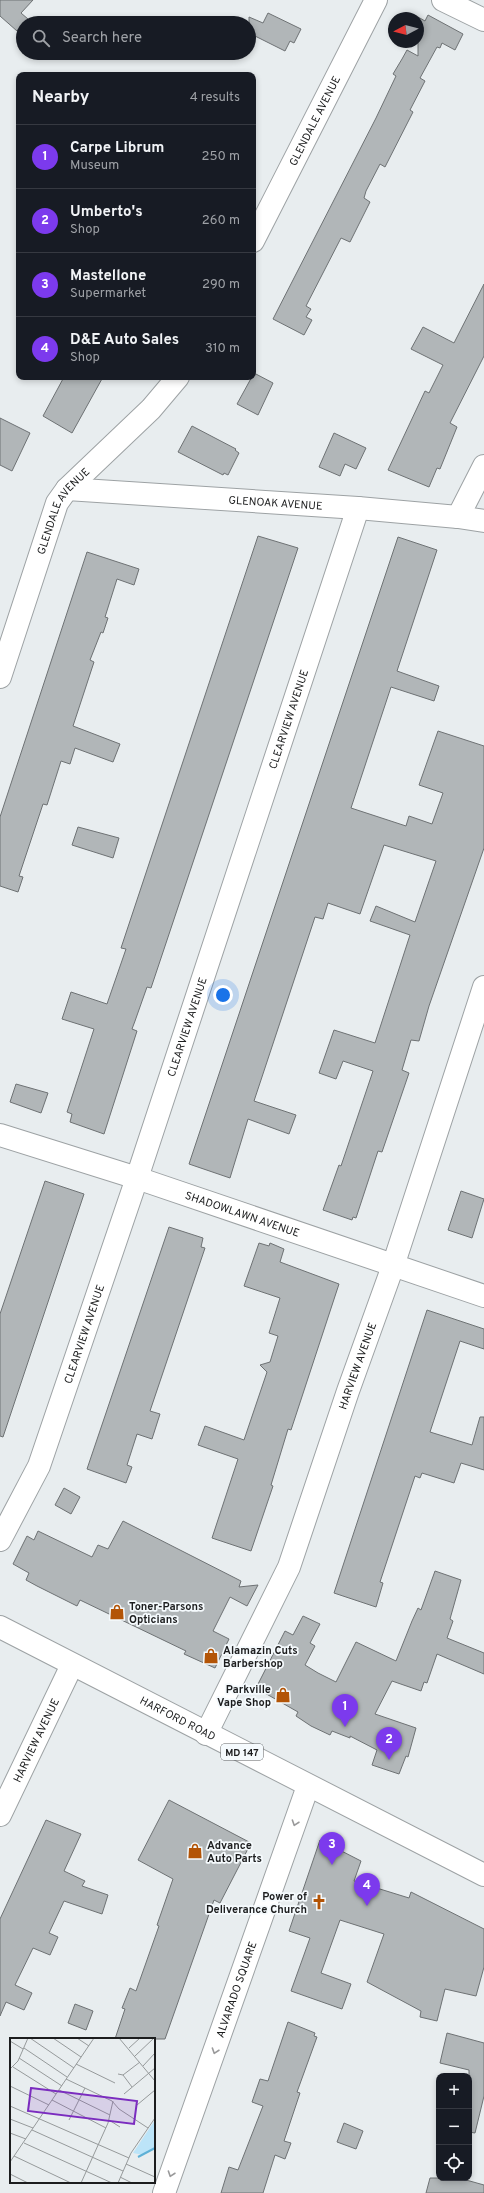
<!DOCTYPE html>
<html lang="en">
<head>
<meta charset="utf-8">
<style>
  :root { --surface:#171b24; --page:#242831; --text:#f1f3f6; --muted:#9ea1a6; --line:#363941; --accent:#7c3aed }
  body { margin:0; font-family:Overpass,sans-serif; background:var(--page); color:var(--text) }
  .controls { position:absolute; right:12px; bottom:12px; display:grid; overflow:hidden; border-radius:8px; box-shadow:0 2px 6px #0003 }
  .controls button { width:36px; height:36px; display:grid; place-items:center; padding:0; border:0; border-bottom:1px solid var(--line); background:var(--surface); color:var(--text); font:20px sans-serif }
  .compass { position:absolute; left:388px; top:12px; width:36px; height:36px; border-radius:50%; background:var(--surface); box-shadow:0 2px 6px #0003; rotate:263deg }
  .you { position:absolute; left:223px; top:995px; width:14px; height:14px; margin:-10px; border:3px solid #fff; border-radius:50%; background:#1a73e8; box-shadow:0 0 0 6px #1a73e833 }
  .badge { display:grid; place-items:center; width:26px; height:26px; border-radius:50%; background:var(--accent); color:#fff; font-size:13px; font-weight:700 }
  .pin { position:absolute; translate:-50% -33px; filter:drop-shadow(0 1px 2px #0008) }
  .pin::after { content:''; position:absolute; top:21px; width:14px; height:12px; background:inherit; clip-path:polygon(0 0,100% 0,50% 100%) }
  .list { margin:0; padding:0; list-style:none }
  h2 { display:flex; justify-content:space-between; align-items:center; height:52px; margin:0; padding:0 16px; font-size:17px }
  h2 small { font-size:13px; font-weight:400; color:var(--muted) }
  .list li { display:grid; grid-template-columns:26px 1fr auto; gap:12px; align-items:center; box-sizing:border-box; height:64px; padding:0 16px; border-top:1px solid var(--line) }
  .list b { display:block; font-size:15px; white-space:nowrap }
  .list p { margin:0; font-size:13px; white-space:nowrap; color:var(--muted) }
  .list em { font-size:13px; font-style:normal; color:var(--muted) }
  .icon { flex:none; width:22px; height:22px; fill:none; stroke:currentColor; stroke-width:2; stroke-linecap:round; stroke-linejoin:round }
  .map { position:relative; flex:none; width:484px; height:2193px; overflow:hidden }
  .search { position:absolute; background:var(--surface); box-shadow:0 2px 6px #0003; left:16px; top:16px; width:240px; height:44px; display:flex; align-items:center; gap:10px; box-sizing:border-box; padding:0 14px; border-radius:22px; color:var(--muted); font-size:15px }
  .panel { position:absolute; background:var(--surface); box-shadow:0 2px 6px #0003; left:16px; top:72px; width:240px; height:308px; border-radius:8px }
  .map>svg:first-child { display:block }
  .building { fill:#b1b6b8; stroke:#6e7274 }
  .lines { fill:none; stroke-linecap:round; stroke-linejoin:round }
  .minor-casing { stroke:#9da2a4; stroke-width:24 }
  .major-casing { stroke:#9da2a4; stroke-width:24 }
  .minor { stroke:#fff; stroke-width:22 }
  .major { stroke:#fff; stroke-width:22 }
  .oneway { stroke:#99999a }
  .labels { text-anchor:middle; stroke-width:3.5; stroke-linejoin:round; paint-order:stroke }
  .shield { fill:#f5fafd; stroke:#5d5f61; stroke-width:1 }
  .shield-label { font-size:10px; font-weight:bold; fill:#1c1d1e }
  .street-label { font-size:11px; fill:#1c1d1e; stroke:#f5fafd }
  .poi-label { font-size:11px; font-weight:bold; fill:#1c1d1e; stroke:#f5fafd; text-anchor:start }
  .inset-river { fill:none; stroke:#5eb0d6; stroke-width:2 }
  .inset-road { fill:none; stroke:#969a9b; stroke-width:1 }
  .view { fill:#7b2cbf; fill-opacity:0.15; stroke:#7b2cbf; stroke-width:2 }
  .inset-edge { fill:none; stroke:#1c1d1e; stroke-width:2 }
</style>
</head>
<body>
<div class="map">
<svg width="484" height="2193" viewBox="0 0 484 2193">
  <rect width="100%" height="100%" fill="#e8edef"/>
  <!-- building -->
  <path class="building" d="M0 0H33L21 13 28 19 17 31 0 16Z
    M268 13 301 29 294 43 290 41 285 51 249 33V17L263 23Z
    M428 15 463 34 455 50 442 43 440 48 437 47 420 78 425 81 410 110 413 112 385 167 380 164 366 191 364 198 370 202 350 242 341 238 306 306 311 309 306 317 312 320 304 335 273 319 376 118 396 76 393 74 402 59 407 50 418 56V17L425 21Z
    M484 284V356L450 423 457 427 440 469 437 468 429 487 388 470 425 391 429 393 443 365 411 349 423 327 454 343Z
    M254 373 273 383 258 415 237 404Z
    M64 377H103L72 433 43 416Z
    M0 418 30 433 12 471 0 465Z
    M192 426 236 449 235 450 239 453 228 475 224 473 223 475 178 452Z
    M334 433 366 448 356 469 345 464 340 476 319 467Z
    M258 536 298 548 151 988 147 987 135 1021 132 1029 137 1031 104 1134 70 1122 72 1114 67 1112 94 1029 62 1019 71 992 107 1004 126 949 121 948Z
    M398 537 437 550 397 671 439 686 434 701 391 687 351 808 406 826 409 816 432 824 443 793 419 785 438 731 484 746V848L429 1006 419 1041 411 1040 402 1070 409 1073 382 1152 378 1151 356 1218 353 1217 352 1220 323 1210 339 1165 341 1166 373 1071 343 1061 336 1079 319 1073 334 1030 375 1043 410 935 370 921 376 906 415 922 436 861 384 845 360 914 328 903 323 919 315 917 254 1101 296 1115 289 1134 248 1119 230 1178 189 1164Z
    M87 552 139 569 134 585 117 579 105 617 108 618 103 633 101 632 90 660 94 662 73 726 120 744 113 762 75 748 70 764 61 761 47 805 43 804 19 876 23 877 18 892 0 886V817Z
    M78 827 119 838 113 858 72 845Z
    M16 1084 48 1093 41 1113 10 1102Z
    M45 1181 84 1194 3 1437 0 1436V1314Z
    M461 1191 484 1199 472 1238 448 1230Z
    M169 1227 203 1238 201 1247 205 1248 150 1411 160 1414 152 1439 137 1434 127 1465 132 1467 126 1483 87 1469Z
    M259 1243 269 1246 270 1243 284 1249 280 1262 339 1284 291 1430 288 1429 271 1485 273 1486 251 1551 212 1538 238 1459 198 1445 205 1426 244 1440 267 1372 260 1365 270 1362 278 1336 269 1333 280 1298 244 1286Z
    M427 1310 484 1329V1349L460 1341 430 1432 472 1445 480 1417H484V1470L461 1463 454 1483 422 1473 420 1478 415 1476 380 1582 383 1583 376 1607 334 1593Z
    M64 1488 80 1497 71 1514 55 1505Z
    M123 1521 241 1581 239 1587 258 1585 247 1606 230 1597 213 1631 229 1639 215 1668 184 1654 186 1651 80 1600 77 1606 37 1586 26 1580 29 1573 13 1564 27 1536 34 1540 38 1531 92 1557 98 1545 108 1549Z
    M435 1571 461 1580 450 1619 453 1621 447 1638 484 1653V1674L437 1654 427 1683 424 1682 421 1691 392 1681 375 1714 416 1728 408 1757 406 1756 399 1774 372 1765 377 1750 350 1736V1738L332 1731 330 1735 311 1726 296 1716 298 1712 256 1688 285 1631 293 1635 303 1616 320 1624 310 1643 315 1646 305 1665 318 1673 336 1682 356 1642 396 1661 412 1621 418 1608 421 1610Z
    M169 1800 251 1843 220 1903 214 1900 165 2039H115L125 2009 122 2008 130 1988 136 1991 159 1926 157 1925 173 1879 138 1860Z
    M46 1820 81 1834 64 1871 85 1881 82 1886 108 1895 102 1914 64 1901 49 1933 58 1937 50 1955 33 1948 15 1985 32 1993 24 2010 6 2002 0 2016V1919Z
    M320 1840 361 1861 354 1881 409 1898 411 1892 484 1929V1967L476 1996 445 1989 437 2021 420 2017 421 2011 367 1982 384 1934 340 1920 321 1973 351 1984 342 2009 291 1991 310 1938 289 1931Z
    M75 2004 93 2011 86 2030 68 2023Z
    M288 2022 315 2033 314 2036 317 2037 297 2092 300 2093 284 2141 291 2143 285 2159 275 2155 263 2193H221L229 2167 238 2170 263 2106 252 2102 260 2079 268 2081Z
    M447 2033 484 2043V2096L475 2133 469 2132V2070L440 2063Z
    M344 2123 363 2131 356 2149 337 2142Z
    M430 2178H459L484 2185V2193H426Z"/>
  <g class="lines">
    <!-- minor casing -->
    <g class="minor-casing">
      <g id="minor">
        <path d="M443 0 484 20"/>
        <path id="s1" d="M253 241 376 0"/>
        <path id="s2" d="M67 489 358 508 458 517 484 521"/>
        <path d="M458 517 484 466"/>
        <path id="s3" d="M0 677 57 503 67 489 151 409 178 377"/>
        <path id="s4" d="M0 1135 137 1178 484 1296"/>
        <path id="s5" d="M0 1540 39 1466 137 1178 358 508"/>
        <path id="s6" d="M206 1734 289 1567 348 1391 393 1266 484 987"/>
        <path id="s7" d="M0 1815 72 1665"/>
        <path id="s8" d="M164 2193 308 1786"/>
      </g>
    </g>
    <!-- major casing -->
    <g class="major-casing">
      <g id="major">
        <path id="s9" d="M0 1627 484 1875"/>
      </g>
    </g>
    <!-- minor -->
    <use href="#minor" class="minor"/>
    <!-- major -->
    <use href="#major" class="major"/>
  </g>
  <!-- one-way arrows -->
  <defs><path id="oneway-chevron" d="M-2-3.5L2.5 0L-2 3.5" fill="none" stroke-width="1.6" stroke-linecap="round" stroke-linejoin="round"/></defs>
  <g class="oneway">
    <use href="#oneway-chevron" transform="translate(295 1823) rotate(109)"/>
    <use href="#oneway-chevron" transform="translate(215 2051) rotate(109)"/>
    <use href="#oneway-chevron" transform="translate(171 2174) rotate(109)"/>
  </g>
  <!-- icons -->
  <defs>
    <g id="shop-bare" transform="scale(1.2)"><path d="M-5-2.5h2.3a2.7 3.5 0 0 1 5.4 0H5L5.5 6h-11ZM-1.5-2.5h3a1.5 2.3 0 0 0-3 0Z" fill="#b35406" stroke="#f5fafd" stroke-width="2.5" paint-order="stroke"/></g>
    <g id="church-bare" transform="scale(1.2)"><path d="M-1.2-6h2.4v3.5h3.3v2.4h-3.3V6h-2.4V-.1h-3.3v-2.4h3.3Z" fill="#b35406" stroke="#f5fafd" stroke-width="2.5" paint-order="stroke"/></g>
  </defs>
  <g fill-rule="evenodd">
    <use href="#shop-bare" x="117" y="1612"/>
    <use href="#shop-bare" x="211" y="1656"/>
    <use href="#shop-bare" x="283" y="1695"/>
    <use href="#shop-bare" x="195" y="1851"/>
    <use href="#church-bare" x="319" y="1902"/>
  </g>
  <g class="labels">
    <!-- shield labels -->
    <rect class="shield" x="221" y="1744" width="42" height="16" rx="3"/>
    <g class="shield-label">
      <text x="242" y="1756">MD 147</text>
    </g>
    <!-- street labels -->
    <g class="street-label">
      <text dy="4" stroke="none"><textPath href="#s1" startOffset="135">GLENDALE AVENUE</textPath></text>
      <text dy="4" stroke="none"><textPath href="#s2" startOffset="209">GLENOAK AVENUE</textPath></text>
      <text dy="4" stroke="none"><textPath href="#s3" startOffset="179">GLENDALE AVENUE</textPath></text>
      <text dy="4" stroke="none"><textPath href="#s5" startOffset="871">CLEARVIEW AVENUE</textPath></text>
      <text dy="4" stroke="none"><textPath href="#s5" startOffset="547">CLEARVIEW AVENUE</textPath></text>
      <text dy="4" stroke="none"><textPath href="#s4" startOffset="255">SHADOWLAWN AVENUE</textPath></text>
      <text dy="4" stroke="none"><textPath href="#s5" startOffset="223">CLEARVIEW AVENUE</textPath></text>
      <text dy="4" stroke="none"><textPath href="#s6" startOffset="399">HARVIEW AVENUE</textPath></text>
      <text dy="4" stroke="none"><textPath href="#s9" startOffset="200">HARFORD ROAD</textPath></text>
      <text dy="4" stroke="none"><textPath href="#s7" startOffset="83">HARVIEW AVENUE</textPath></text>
      <text dy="4" stroke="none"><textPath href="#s8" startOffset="216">ALVARADO SQUARE</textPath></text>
    </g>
    <!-- poi labels -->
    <g class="poi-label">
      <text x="129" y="1610">Toner-Parsons<tspan x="129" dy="13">Opticians</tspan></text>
      <text x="223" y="1654">Alamazin Cuts<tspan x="223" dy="13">Barbershop</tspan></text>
      <text x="271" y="1693" text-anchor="end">Parkville<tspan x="271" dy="13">Vape Shop</tspan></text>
      <text x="207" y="1849">Advance<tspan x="207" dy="13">Auto Parts</tspan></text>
      <text x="307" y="1900" text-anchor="end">Power of<tspan x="307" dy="13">Deliverance Church</tspan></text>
    </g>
  </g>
  <!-- overview -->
  <g transform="translate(10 2038)">
    <rect width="145" height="145" fill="#e8edef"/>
    <path d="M145 82V110L133 117 123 115Z" fill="#bce4f8"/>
    <path class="inset-river" d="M128 119 145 110"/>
    <path class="inset-road" d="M20 0 64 30M43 0 71 19M67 0 79 8M109 0 145 43M0 3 13 11M14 10 57 39M119 10 130 0M125 18 144 0M9 20 52 48M66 26 105 45M133 28 145 15M3 29 46 56M0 31 8 23 18 0M108 36 113 37 122 49M113 37 130 24M56 41 102 63 109 71 138 90M0 48 39 67M49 52 100 77M114 56 145 30M42 62 96 90M127 67 145 52M0 68 119 120M0 81 23 90M59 82 75 50M99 82 110 89M22 92 113 133M0 95 16 101M14 105 102 145M4 118 61 145M0 124 84 0M116 126 145 139M0 136 18 145M110 139 122 145M71 145 98 85 103 63M108 145 121 115 145 80"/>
    <path class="view" d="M21 50 127 63 124 86 18 73Z"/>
    <rect width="145" height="145" class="inset-edge"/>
  </g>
</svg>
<div class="controls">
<button>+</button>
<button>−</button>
<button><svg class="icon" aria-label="locate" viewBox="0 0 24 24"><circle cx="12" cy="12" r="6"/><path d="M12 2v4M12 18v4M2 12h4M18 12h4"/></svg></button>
</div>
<svg class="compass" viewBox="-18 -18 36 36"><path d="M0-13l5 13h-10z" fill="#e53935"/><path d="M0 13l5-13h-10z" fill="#9ea1a6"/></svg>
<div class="you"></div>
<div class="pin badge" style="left:345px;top:1727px">1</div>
<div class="pin badge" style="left:389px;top:1760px">2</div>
<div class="pin badge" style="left:332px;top:1865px">3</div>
<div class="pin badge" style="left:367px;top:1906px">4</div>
<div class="search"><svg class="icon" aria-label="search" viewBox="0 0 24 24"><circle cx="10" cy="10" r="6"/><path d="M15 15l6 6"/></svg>Search here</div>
<section class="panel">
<h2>Nearby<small>4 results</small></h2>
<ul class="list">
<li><span class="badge">1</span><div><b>Carpe Librum</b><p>Museum</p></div><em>250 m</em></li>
<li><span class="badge">2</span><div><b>Umberto's</b><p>Shop</p></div><em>260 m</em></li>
<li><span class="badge">3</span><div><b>Mastellone</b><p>Supermarket</p></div><em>290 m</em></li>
<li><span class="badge">4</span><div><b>D&amp;E Auto Sales</b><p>Shop</p></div><em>310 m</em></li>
</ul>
</section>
</div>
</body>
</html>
